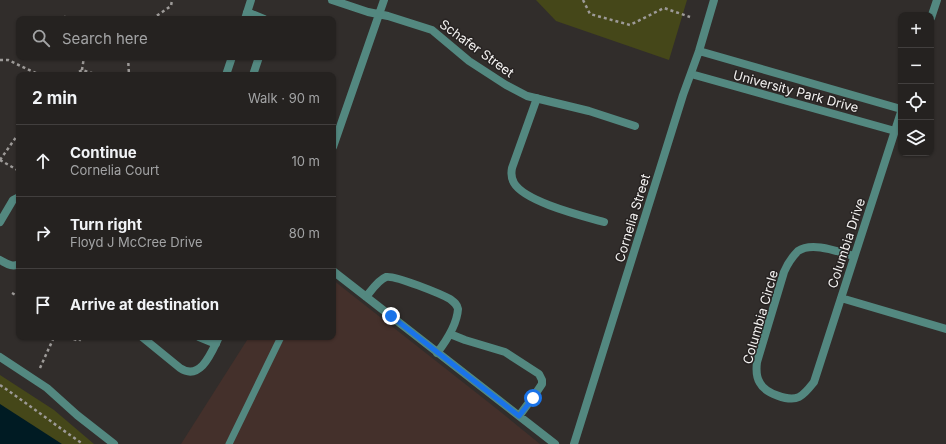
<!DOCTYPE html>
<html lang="en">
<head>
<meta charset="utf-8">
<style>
  :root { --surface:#252220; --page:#2d2a29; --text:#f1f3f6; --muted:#a3a4a5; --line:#423f3e }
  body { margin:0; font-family:Inter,sans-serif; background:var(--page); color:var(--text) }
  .controls { position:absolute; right:12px; top:12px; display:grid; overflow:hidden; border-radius:8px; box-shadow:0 1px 3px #0004 }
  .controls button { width:36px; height:36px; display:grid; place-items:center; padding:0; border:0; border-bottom:1px solid var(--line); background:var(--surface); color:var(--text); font:20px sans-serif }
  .stop { position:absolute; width:12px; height:12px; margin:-9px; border:3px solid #1a73e8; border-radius:50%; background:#fff }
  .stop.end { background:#1a73e8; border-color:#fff; box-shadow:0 1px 4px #0008 }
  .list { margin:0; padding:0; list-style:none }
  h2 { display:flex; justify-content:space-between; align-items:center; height:52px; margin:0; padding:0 16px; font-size:17px }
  h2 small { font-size:13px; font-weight:400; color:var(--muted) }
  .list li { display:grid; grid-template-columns:26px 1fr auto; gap:12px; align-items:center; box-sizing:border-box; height:72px; padding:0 16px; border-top:1px solid var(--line) }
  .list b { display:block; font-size:15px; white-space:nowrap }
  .list p { margin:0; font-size:13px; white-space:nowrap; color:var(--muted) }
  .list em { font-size:13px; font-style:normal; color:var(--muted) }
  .icon { flex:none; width:22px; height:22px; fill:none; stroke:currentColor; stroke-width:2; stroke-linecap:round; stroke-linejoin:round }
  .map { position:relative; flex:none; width:946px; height:444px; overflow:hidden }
  .search { position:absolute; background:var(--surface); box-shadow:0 1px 3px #0004; left:16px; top:16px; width:320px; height:44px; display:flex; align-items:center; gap:10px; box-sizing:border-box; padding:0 14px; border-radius:8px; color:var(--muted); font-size:15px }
  .panel { position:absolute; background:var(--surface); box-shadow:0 1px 3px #0004; left:16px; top:72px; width:320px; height:268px; border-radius:8px }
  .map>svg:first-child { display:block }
  .industrial { fill:#44302b }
  .green { fill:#454719 }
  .water { fill:#001b23 }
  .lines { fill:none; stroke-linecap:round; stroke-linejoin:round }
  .path { stroke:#9d9a98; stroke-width:2.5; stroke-dasharray:3 3; stroke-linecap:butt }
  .service { stroke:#538880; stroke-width:7 }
  .minor { stroke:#538880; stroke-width:8 }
  .tertiary { stroke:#538880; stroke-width:8 }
  .route { stroke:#1a73e8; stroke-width:5 }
  .labels { text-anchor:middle; stroke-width:3; stroke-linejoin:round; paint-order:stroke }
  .street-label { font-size:13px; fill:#f5f3f2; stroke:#272322 }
</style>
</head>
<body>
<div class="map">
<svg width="946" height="444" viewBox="0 0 946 444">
  <rect width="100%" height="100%" fill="#312d2b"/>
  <!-- industrial -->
  <path class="industrial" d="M333 280 497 409 540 444H181L249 337H333Z"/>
  <!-- green -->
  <path class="green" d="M536 0H687L669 60 556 21Z
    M0 375 54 410 94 444H0Z"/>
  <!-- water -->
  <path class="water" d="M0 404 62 444H0Z"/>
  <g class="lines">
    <!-- path -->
    <path class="path" d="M583 0 590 14 630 25 664 8 690 17
      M64 16 65 19
      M152 19 171 6 172 0
      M128 57 129 75
      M148 57H150
      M0 60H8L40 75
      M82 70 84 57
      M74 75 82 70 98 75
      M0 160 19 133
      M0 160 19 171
      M12 293 19 297
      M68 337 79 341 82 337
      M40 368 54 337
      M0 385C28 404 55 425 83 444"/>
    <!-- service -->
    <path class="service" d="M229 444 281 337"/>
    <!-- minor -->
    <path class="minor" d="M332 0 368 12 388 16 432 30 469 61 506 85 527 96 589 111 635 126
      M247 12 264 19
      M931 18 937 0
      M245 19 251 0
      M699 51 901 109
      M691 74 895 131
      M226 75 232 57
      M253 75 259 57
      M537 98 512 168C511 173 511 178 514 183 525 202 583 216 604 222
      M333 147 384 0
      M0 222 13 200 19 197
      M854 256C839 252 812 241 798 251 792 257 787 265 784 272L757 362C756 370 756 377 760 383 765 393 789 402 799 397 805 394 810 387 814 382L901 112
      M0 260C6 263 12 268 19 264
      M333 271 555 444
      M366 297C371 291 378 280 386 277 395 275 441 294 450 299 454 302 457 304 458 309 457 325 447 340 437 353
      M841 298 946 329
      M450 334 465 340 505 352 539 374 542 380V384L536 393 519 416
      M142 337 180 368C201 382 212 351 219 337
      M199 337 216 344
      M574 444 683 95 699 51 714 0"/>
    <!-- tertiary -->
    <path class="tertiary" d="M0 357 47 388 77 415 114 444"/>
  </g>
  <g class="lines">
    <!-- route -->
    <path class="route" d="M391 316 519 416 533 398"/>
  </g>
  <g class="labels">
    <!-- street labels -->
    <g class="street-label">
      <text transform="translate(477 48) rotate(36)" y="5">Schafer Street</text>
      <text transform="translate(796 91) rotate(15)" y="5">University Park Drive</text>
      <text transform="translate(632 218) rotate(-73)" y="5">Cornelia Street</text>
      <text transform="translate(846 243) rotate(-72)" y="5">Columbia Drive</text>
      <text transform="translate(760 317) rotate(-74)" y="5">Columbia Circle</text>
    </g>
  </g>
</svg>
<div class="controls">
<button>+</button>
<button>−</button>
<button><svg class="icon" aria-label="locate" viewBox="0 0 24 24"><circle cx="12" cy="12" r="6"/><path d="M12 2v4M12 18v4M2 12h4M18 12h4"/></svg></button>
<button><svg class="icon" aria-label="layers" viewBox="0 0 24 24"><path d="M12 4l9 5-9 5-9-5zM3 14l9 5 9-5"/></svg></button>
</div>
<div class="stop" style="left:533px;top:398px"></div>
<div class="stop end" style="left:391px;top:316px"></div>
<div class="search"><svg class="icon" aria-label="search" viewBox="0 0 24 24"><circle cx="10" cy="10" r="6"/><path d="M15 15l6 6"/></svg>Search here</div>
<section class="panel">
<h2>2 min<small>Walk · 90 m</small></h2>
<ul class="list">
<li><svg class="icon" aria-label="ahead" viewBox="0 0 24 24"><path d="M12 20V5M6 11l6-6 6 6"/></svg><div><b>Continue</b><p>Cornelia Court</p></div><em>10 m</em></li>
<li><svg class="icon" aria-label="right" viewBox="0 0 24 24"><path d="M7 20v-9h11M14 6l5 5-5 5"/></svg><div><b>Turn right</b><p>Floyd J McCree Drive</p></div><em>80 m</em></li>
<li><svg class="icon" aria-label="arrive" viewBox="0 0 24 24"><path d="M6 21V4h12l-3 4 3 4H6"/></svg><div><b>Arrive at destination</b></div></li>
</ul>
</section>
</div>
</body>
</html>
